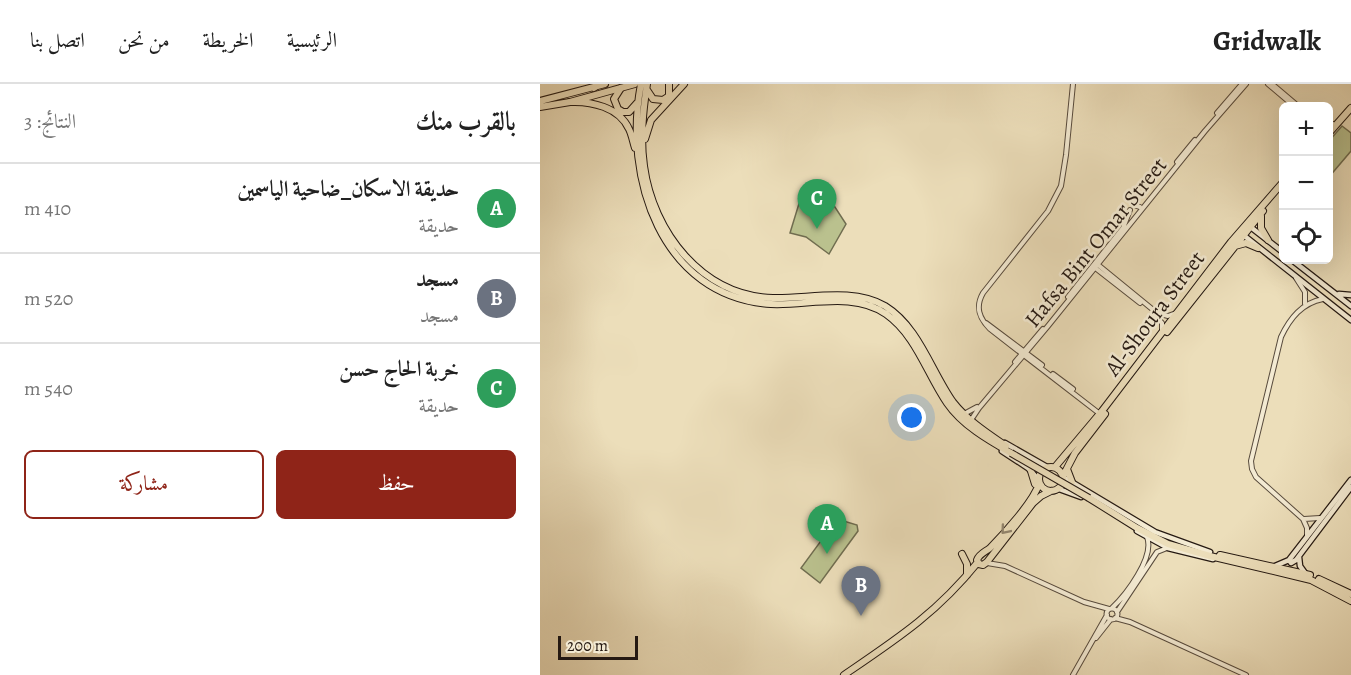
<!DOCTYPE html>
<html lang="ar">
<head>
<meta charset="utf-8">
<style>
  :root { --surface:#fff; --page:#f6f6f6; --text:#222; --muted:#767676; --line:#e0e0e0; --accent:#8f2418 }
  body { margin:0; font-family:Alegreya,Amiri,serif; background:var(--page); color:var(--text); direction:rtl }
  .controls { position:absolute; right:18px; top:18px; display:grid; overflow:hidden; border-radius:9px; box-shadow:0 6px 24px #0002 }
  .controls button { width:54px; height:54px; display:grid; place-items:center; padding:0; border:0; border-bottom:2px solid var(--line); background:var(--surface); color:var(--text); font:30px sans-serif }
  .scale { position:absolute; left:18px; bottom:15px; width:80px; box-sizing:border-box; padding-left:6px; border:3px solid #251912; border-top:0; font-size:16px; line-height:21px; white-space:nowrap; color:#251912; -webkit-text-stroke:4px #f3ead2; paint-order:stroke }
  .you { position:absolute; left:372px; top:334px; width:21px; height:21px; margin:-15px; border:4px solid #fff; border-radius:50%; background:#1a73e8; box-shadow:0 0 0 9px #1a73e833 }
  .badge { display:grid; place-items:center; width:39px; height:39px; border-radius:50%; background:var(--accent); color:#fff; font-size:20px; font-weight:700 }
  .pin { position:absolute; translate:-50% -50px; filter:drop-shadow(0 2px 3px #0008) }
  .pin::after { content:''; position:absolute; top:32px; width:21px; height:18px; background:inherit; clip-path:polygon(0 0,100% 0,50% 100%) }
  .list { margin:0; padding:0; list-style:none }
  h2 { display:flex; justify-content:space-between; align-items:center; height:78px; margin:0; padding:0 24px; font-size:26px }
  h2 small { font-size:20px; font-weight:400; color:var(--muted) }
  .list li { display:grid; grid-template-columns:39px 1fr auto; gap:18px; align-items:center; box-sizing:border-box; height:90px; padding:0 24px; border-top:2px solid var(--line) }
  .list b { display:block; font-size:22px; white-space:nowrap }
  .list p { margin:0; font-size:20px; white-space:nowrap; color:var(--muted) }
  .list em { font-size:20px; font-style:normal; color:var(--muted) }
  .actions { display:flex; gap:12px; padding:18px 24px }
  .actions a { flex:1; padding:14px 0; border:2px solid var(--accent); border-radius:9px; text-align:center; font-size:21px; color:var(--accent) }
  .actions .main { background:var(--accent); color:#fff }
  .icon { flex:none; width:33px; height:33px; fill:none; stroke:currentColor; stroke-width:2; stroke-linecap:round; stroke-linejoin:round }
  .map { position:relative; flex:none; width:811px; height:591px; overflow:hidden; direction:ltr }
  header { display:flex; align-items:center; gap:36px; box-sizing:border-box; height:84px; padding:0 30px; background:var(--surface); border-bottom:2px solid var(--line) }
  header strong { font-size:28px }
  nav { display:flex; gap:33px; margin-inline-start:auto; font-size:21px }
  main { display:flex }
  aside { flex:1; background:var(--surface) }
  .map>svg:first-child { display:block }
  .green { fill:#bac18e; stroke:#706d50; stroke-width:1.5 }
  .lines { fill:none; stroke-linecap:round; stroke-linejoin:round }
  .tertiary-casing { stroke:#574a3c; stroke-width:6 }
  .secondary-casing { stroke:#251912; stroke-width:7 }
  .primary-casing { stroke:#251912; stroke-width:8 }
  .trunk-casing { stroke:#251912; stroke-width:8 }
  .tertiary { stroke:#f3ead2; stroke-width:4 }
  .secondary { stroke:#f3ead2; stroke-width:4.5 }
  .primary { stroke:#ecdeba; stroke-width:6 }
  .trunk { stroke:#ecdeba; stroke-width:6 }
  .trunk-bridge-casing { stroke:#251912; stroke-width:8; stroke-linecap:butt }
  .trunk-bridge { stroke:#ecdeba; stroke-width:6 }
  .oneway { stroke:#92856e }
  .labels { text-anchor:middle; stroke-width:5; stroke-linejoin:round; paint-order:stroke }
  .street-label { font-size:22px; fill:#251912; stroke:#f3ead2 }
</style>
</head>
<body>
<header>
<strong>Gridwalk</strong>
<nav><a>الرئيسية</a><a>الخريطة</a><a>من نحن</a><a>اتصل بنا</a></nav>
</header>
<main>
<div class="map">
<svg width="811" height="591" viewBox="0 0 811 591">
  <rect width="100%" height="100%" fill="#ecdeba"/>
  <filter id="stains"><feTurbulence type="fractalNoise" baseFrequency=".00333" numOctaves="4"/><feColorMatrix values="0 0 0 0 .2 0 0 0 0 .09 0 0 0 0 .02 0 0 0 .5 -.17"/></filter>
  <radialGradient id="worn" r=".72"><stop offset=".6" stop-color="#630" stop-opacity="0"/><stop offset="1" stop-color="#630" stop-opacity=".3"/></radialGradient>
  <!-- green -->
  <path class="green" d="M802 42 811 49V67L789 93V57Z
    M261 113 291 117 306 140 289 170 266 153 250 149Z
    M297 435 317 441 318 447 280 499 261 484Z"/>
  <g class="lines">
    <!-- tertiary casing -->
    <g class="tertiary-casing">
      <path id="tertiary" d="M533 0 526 71 521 102 508 127 443 209C435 223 439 234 450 245L560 330
        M728 0 754 22
        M732 0 758 22
        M677 29 702 0
        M788 41 793 40
        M637 78 655 56
        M594 121 600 123
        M583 144 590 126
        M557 180 617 229 628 232 636 229
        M554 183 600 219
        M756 194 765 208V220
        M528 213 583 144
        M613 229 622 239V248
        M446 239 502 281
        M475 278 503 245
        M513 290 533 305
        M424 330 437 323
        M431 336 439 324 508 242 665 47 706 0
        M764 435 780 434
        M767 452V444L763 435 716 393 712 385 711 377 741 253C750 234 762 219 783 215
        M447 479 465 482 544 518 569 525
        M572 524C586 511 615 473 607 453
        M566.5 530a5.5 5.5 0 1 1 11 0a5.5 5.5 0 1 1-11 0Z
        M577 528 617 468 627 464
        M575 534 590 538 706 591
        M556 554 571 535
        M533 591 567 531"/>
    </g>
    <!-- secondary casing -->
    <g class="secondary-casing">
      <path id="secondary" d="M708 141 744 169
        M702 150 811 236
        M752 176 811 222
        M799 210 811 211
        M465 359 507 383
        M462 367 488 384 498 395
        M523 393 615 448 670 468
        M519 405 541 413
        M597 447 628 464 673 475
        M759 473 760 482 765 489
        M749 476 751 479 756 476 811 403
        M735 482 749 476 811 396"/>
    </g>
    <!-- primary casing -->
    <g class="primary-casing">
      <path id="primary" d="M0 17 65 0
        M0 23 30 18 95 0
        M788 50 811 24
        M721 132V144L728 156
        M695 162 706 159 718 164
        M627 248 723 127
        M499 395a12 12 0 1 1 24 0a12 12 0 1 1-24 0Z
        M515 383 562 327 691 158 744 97
        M527 385 532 398
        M491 387 495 400
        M523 392 535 369 565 330
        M499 400C493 418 464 450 450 464 445 468 439 470 437 476L439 480 443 481 447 478 493 419 501 412 511 407
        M422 470 427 480V491
        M304 591C357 555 397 529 438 478"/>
    </g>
    <!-- trunk casing -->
    <g class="trunk-casing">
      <path id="trunk" d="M101 0C83 93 121 213 231 220 268 222 313 207 346 230 376 251 387 290 407 319 422 341 448 356 471 369
        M107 0C103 27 100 54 104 82 113 148 162 212 233 214 269 215 312 203 345 222 379 243 391 287 413 318 427 336 447 349 466 362
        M54 4 59 0
        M81 4 74 15 78 25 83 28H89L97 19
        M107 6 113 15 123 16 129 12V0
        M30 18C51 17 79 23 89 45 92 51 93 58 95 64
        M105 55 111 36 144 0
        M549 414 597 444 628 460 670 472 771 496 811 517
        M680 471 770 491
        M779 495 811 510"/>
    </g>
    <!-- tertiary -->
    <use href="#tertiary" class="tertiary"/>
    <!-- secondary -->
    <use href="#secondary" class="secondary"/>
    <!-- primary -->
    <use href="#primary" class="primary"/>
    <!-- trunk -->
    <use href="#trunk" class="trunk"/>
    <!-- trunk-bridge casing -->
    <g class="trunk-bridge-casing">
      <path id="trunk-bridge" d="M471 369 549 414"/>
    </g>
    <!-- trunk-bridge -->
    <use href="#trunk-bridge" class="trunk-bridge"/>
  </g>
  <!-- one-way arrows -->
  <defs><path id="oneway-chevron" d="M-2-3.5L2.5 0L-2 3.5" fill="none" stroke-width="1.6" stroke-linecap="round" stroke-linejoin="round" transform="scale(1.5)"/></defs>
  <use class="oneway" href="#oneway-chevron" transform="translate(465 446) rotate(130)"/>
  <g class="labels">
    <!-- street labels -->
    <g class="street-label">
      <text transform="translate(555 158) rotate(-51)" y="8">Hafsa Bint Omar Street</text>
      <text transform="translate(614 229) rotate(-53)" y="8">Al-Shoura Street</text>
    </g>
  </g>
  <rect width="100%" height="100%" filter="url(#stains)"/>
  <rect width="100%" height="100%" fill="url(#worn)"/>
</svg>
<div class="controls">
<button>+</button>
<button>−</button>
<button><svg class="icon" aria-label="locate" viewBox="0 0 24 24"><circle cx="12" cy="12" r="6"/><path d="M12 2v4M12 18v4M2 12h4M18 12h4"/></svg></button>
</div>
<div class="scale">200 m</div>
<div class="you"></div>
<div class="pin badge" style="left:287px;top:470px;background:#2e9e5b">A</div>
<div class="pin badge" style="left:321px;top:532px;background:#6b7280">B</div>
<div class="pin badge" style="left:277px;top:145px;background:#2e9e5b">C</div>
</div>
<aside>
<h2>بالقرب منك<small>النتائج: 3</small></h2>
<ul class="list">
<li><span class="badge" style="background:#2e9e5b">A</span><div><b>حديقة الاسكان_ضاحية الياسمين</b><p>حديقة</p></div><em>410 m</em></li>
<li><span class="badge" style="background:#6b7280">B</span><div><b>مسجد</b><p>مسجد</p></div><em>520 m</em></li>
<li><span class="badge" style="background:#2e9e5b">C</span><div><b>خربة الحاج حسن</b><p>حديقة</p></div><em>540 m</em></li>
</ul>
<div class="actions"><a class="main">حفظ</a><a>مشاركة</a></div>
</aside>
</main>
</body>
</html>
